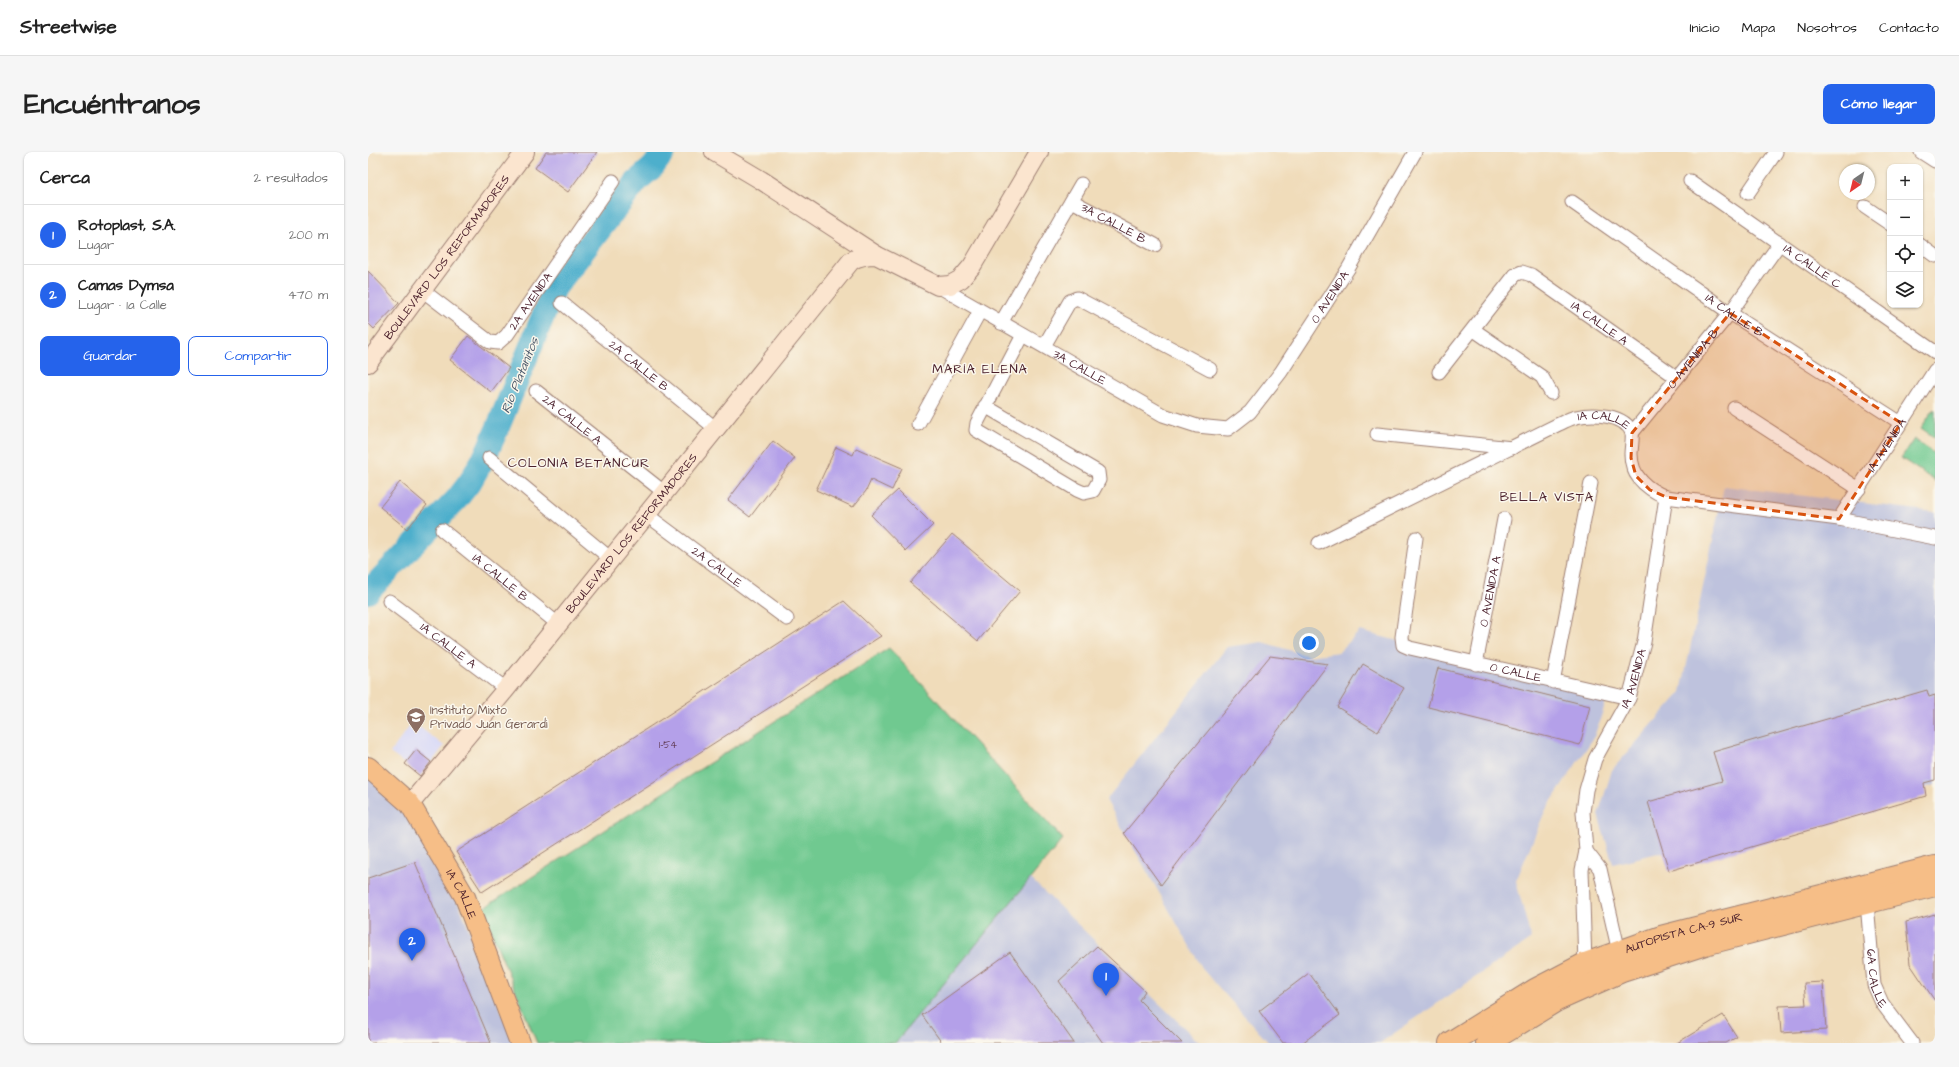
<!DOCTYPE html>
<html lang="es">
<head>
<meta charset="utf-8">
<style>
  :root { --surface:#fff; --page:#f6f6f6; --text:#222; --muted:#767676; --line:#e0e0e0; --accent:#2563eb }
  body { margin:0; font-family:"Architects Daughter",sans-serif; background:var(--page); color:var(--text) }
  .controls { position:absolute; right:12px; top:12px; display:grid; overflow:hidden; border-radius:8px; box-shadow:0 1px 3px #0004 }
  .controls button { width:36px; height:36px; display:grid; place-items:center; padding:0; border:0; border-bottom:1px solid var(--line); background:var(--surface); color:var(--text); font:20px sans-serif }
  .compass { position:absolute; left:1471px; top:12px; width:36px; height:36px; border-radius:50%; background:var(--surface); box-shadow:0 1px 3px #0004; rotate:215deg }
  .you { position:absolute; left:941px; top:491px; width:14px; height:14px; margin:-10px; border:3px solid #fff; border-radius:50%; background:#1a73e8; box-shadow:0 0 0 6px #1a73e833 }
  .badge { display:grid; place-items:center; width:26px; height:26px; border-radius:50%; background:var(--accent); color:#fff; font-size:13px; font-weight:700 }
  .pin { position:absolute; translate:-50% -33px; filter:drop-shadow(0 1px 2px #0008) }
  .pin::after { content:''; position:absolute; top:21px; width:14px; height:12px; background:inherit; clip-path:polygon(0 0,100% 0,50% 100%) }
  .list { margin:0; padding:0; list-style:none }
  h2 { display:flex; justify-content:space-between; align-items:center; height:52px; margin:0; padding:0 16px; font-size:17px }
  h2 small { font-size:13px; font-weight:400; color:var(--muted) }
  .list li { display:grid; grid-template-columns:26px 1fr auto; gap:12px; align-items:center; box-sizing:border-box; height:60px; padding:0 16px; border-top:1px solid var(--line) }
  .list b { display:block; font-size:15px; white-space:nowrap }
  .list p { margin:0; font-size:13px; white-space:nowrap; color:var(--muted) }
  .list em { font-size:13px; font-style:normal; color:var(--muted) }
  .actions { display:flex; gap:8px; padding:12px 16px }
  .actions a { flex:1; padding:9px 0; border:1px solid var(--accent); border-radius:8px; text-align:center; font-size:14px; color:var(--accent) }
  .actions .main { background:var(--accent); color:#fff }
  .icon { flex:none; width:22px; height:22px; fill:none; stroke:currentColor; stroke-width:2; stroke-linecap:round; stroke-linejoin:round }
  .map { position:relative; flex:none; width:1567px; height:891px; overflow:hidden; border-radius:8px }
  header { display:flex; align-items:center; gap:24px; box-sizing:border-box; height:56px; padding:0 20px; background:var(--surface); border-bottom:1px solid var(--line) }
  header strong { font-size:19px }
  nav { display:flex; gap:22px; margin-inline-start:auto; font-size:14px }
  .intro { display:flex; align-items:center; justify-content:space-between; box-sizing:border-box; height:96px; padding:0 24px }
  h1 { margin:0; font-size:28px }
  .button { padding:10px 18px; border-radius:8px; background:var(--accent); color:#fff; font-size:14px; font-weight:700 }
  main { display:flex; gap:24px; padding:0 24px }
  aside { flex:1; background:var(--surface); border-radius:8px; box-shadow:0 1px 3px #0004 }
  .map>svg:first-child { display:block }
  .built { fill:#d6d7f8 }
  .industrial { fill:#bec2dd }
  .green { fill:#70c990; stroke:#5d745e }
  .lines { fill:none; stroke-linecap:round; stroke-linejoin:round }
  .river { stroke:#4dafcc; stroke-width:24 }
  .building { fill:#b4a0e9 }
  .minor-casing { stroke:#9d7e72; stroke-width:15 }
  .secondary-casing { stroke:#9d7e72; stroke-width:20 }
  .primary-casing { stroke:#9d7e72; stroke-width:22 }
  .trunk-casing { stroke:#9d7e72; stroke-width:24 }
  .minor { stroke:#fff; stroke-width:13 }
  .secondary { stroke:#fbe5cf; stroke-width:18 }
  .primary { stroke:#f6be87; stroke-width:20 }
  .trunk { stroke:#f6be87; stroke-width:22 }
  .marked { fill:#d8530f; fill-opacity:0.2; stroke:#d8530f; stroke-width:3; stroke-dasharray:8 5; stroke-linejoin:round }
  .labels { text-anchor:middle; stroke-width:3; stroke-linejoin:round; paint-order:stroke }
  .number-label { font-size:10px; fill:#643f5a }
  .street-label { font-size:12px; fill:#4a1f2b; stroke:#fbf7ec }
  .education-label { font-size:12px; fill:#785e54; stroke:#fbf7ec; text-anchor:start }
  .neighbourhood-label { font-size:13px; letter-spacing:1px; fill:#4a1f2b; stroke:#fbf7ec }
  .water-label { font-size:13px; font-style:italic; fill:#4b596b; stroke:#fbf7ec }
</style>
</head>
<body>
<header>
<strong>Streetwise</strong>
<nav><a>Inicio</a><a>Mapa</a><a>Nosotros</a><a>Contacto</a></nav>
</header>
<div class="intro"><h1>Encuéntranos</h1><a class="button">Cómo llegar</a></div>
<main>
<aside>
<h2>Cerca<small>2 resultados</small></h2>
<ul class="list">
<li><span class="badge">1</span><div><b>Rotoplast, S.A.</b><p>Lugar</p></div><em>200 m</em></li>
<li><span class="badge">2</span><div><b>Camas Dymsa</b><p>Lugar · 1a Calle</p></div><em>470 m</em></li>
</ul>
<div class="actions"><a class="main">Guardar</a><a>Compartir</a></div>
</aside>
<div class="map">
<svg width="1567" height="891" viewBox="0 0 1567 891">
  <rect width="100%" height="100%" fill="#fbf7ec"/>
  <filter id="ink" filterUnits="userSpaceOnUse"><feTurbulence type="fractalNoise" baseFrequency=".025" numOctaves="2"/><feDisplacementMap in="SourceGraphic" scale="8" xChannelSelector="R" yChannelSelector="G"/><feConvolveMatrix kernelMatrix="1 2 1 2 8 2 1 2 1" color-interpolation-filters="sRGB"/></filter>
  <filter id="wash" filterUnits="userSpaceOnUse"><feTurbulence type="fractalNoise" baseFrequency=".012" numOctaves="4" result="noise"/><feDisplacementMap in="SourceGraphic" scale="16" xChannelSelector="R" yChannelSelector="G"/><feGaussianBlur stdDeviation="0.9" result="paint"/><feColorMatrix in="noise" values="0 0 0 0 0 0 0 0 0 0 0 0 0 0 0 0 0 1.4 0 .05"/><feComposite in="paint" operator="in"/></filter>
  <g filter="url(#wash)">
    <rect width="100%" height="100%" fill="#f0dcba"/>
    <!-- built -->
    <path class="built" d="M45 570 76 594 64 610 48 598 37 612 22 601Z"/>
    <!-- industrial -->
    <path class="industrial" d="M1356 334 1567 360V633L1245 712 1230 663 1244 618 1313 540Z
      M992 479 1240 544 1226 585 1177 659 1148 729 1163 787 1012 891H901L836 819 738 648 859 495 894 490 941 504 971 500Z
      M0 611 32 639 89 747 146 891H0Z
      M662 726 832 891H527Z"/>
    <!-- green -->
    <path class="green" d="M1566 257 1567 258V286L1553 276Z
      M1546 287 1567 302V329L1533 306Z
      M521 496 695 687 527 891H169L114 757Z"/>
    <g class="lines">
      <!-- river -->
      <path class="river" d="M0 440 88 348 102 330 117 304 130 275 186 137 270 28 285 15 296 0"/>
    </g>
    <g id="blocks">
      <!-- building -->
      <path class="building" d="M178 0H229L200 40 167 16Z
        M0 119 31 151 6 177 0 171Z
        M100 184 141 216 123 240 82 208Z
        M405 289 427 306 382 365 360 348Z
        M468 295 485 303 488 296 534 316 524 338 503 328 498 339 485 355 448 338Z
        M32 330 59 353 39 377 12 355Z
        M530 338 565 373 538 399 503 363Z
        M584 382 652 439 610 489 542 431Z
        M476 449 513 484 114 740 88 700Z
        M902 504 960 512 793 733 756 681Z
        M995 512 1036 536 1010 580 969 555Z
        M1070 516 1222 554 1212 593 1060 555Z
        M1559 538 1561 545 1567 543V628L1556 631 1558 644 1301 719 1280 650 1354 629 1345 600Z
        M48 598 63 610 52 624 37 612Z
        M47 710 123 891H0V726Z
        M1567 762V849L1542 812 1538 770Z
        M729 794 777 839 771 848 814 891H735L691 829Z
        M642 800 706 891H574L554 863Z
        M941 821 972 863 934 891H915L891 859Z
        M1455 830 1458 878 1413 881 1411 854 1438 853 1436 831Z
        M1355 863 1369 885 1358 891H1309Z"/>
    </g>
  </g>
  <g filter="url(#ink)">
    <use href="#blocks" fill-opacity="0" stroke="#9d7e72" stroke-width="1"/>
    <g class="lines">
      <!-- minor casing -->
      <g class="minor-casing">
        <g id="minor">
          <path d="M1553 0 1567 9"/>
          <path id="s1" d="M1322 29 1567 200"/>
          <path d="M1380 41 1408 0"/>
          <path id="s2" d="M704 49 787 93"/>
          <path id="s3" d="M1204 50 1362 161 1533 271"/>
          <path d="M1497 55 1522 72"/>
          <path d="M1552 93 1567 104"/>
          <path id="s4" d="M570 134 795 263 829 274 860 277 882 260 913 220 980 117 1047 0"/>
          <path id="s5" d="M54 138 122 190 130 191 139 183 245 29"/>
          <path id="s6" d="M194 151 347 276"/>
          <path d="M633 171 713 32"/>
          <path d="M1106 178 1174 225 1183 241"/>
          <path d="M676 194 702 149 709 146 842 217"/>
          <path id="s7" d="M1071 220 1147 123 1154 120 1163 123 1308 225"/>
          <path id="s8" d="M168 239 297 341"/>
          <path d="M617 254 730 320 731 328 725 339 716 341 709 338 608 278 609 271 655 183"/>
          <path d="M1366 256 1491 337"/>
          <path d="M550 272 612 159"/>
          <path id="s9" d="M1264 281 1362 161 1412 91"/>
          <path d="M1009 282 1144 296"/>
          <path d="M121 306 243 407"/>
          <path id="s10" d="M279 363 419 467"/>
          <path id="s11" d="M1471 367 1567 218"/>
          <path id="s12" d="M74 378 190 472"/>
          <path id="s13" d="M1048 386 1034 485 1035 493 1042 496 1261 546"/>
          <path id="s14" d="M951 391 1191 272C1196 270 1202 266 1208 265 1224 261 1257 262 1264 281 1265 287 1263 296 1263 302 1263 325 1279 337 1298 345L1471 367 1567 386"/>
          <path id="s15" d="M21 449 138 537"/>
          <path id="s16" d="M1108 512 1136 367"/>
          <path d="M1185 530 1223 331"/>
          <path d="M1218 699 1232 717 1251 800"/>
          <path id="s17" d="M1499 751 1506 833 1514 851 1544 891"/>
          <path id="s18" d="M1217 812 1214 718 1218 699 1215 660 1218 638 1227 607 1261 546 1276 490 1298 345"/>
        </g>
      </g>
      <!-- secondary casing -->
      <g class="secondary-casing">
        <g id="secondary">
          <path d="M346 0 393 28 508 103"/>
          <path id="s19" d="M0 211 157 0"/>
          <path id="s20" d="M42 652 138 537 483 109C491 104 499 103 508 103L570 134 582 133 593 127 604 114 671 0"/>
        </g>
      </g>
      <!-- primary casing -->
      <g class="primary-casing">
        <g id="primary">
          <path id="s21" d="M0 615 42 652 97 745 152 891"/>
        </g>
      </g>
      <!-- trunk casing -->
      <g class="trunk-casing">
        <g id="trunk">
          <path id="s22" d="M1082 891 1167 838 1217 812 1293 785 1567 715"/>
          <path d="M1119 891 1189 848 1254 819 1337 792 1567 733"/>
        </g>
      </g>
      <!-- minor -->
      <use href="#minor" class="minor"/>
      <!-- secondary -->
      <use href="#secondary" class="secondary"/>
      <!-- primary -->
      <use href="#primary" class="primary"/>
      <!-- trunk -->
      <use href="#trunk" class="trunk"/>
    </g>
  </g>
  <!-- marked area -->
  <path class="marked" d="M1362 161 1533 271 1471 367 1298 345 1282 338 1268 324 1263 306 1264 281Z"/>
  <!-- icons -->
  <defs>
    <g id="school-pin" transform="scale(1)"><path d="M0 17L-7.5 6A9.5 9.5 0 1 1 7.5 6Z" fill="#8d6e63" stroke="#fbf7ec"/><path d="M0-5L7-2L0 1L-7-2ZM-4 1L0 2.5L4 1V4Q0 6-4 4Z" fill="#fff"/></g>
  </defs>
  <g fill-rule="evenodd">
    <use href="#school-pin" x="48" y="565"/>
  </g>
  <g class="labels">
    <!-- number labels -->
    <g class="number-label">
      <text x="300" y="596">1-54</text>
    </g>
    <!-- street labels -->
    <g class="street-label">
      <text dy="4" stroke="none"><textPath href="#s2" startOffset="47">3A CALLE B</textPath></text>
      <text dy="4" stroke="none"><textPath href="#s19" startOffset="132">BOULEVARD LOS REFORMADORES</textPath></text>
      <text dy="4" stroke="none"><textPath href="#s1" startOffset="149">1A CALLE C</textPath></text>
      <text dy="4" stroke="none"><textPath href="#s4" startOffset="494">0 AVENIDA</textPath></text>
      <text dy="4" stroke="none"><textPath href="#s5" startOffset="147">2A AVENIDA</textPath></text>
      <text dy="4" stroke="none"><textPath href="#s3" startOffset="198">1A CALLE B</textPath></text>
      <text dy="4" stroke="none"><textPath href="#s7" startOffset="224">1A CALLE A</textPath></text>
      <text dy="4" stroke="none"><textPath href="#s9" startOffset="96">0 AVENIDA B</textPath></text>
      <text dy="4" stroke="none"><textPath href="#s6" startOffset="99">2A CALLE B</textPath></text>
      <text dy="4" stroke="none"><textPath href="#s4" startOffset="163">3A CALLE</textPath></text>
      <text dy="4" stroke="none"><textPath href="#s8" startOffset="46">2A CALLE A</textPath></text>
      <text dy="4" stroke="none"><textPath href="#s14" startOffset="315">1A CALLE</textPath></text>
      <text dy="4" stroke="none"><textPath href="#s11" startOffset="88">1A AVENIDA</textPath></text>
      <text dy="4" stroke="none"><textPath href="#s20" startOffset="350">BOULEVARD LOS REFORMADORES</textPath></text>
      <text dy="4" stroke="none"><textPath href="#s10" startOffset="87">2A CALLE</textPath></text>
      <text dy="4" stroke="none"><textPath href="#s12" startOffset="75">1A CALLE B</textPath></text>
      <text dy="4" stroke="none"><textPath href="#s16" startOffset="74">0 AVENIDA A</textPath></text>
      <text dy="4" stroke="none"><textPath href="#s15" startOffset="74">1A CALLE A</textPath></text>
      <text dy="4" stroke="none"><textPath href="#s13" startOffset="224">0 CALLE</textPath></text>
      <text dy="4" stroke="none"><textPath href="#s18" startOffset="297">1A AVENIDA</textPath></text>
      <text dy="4" stroke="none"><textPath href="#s21" startOffset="160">1A CALLE</textPath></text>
      <text dy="4" stroke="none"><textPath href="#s22" startOffset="260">AUTOPISTA CA-9 SUR</textPath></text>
      <text dy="4" stroke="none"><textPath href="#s17" startOffset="76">6A CALLE</textPath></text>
    </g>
    <!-- education labels -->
    <g class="education-label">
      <text x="62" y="562">Instituto Mixto<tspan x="62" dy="14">Privado Juan Gerardi</tspan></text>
    </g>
    <!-- neighbourhood labels -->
    <g class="neighbourhood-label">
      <text x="612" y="221">MARÍA ELENA</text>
      <text x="211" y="315">COLONIA BETANCUR</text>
      <text x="1179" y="349">BELLA VISTA</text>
    </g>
    <!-- water labels -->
    <g class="water-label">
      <text transform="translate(151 223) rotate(-68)" y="5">Río Platanitos</text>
    </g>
  </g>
</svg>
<div class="controls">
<button>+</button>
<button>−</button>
<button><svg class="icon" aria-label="locate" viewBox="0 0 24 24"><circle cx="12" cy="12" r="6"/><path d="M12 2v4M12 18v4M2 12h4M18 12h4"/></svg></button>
<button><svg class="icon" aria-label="layers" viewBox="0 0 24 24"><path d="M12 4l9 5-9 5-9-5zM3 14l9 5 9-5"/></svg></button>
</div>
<svg class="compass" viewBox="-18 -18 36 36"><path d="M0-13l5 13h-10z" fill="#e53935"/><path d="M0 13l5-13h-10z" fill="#767676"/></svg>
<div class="you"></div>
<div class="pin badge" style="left:738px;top:844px">1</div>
<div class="pin badge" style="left:44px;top:809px">2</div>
</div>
</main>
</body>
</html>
